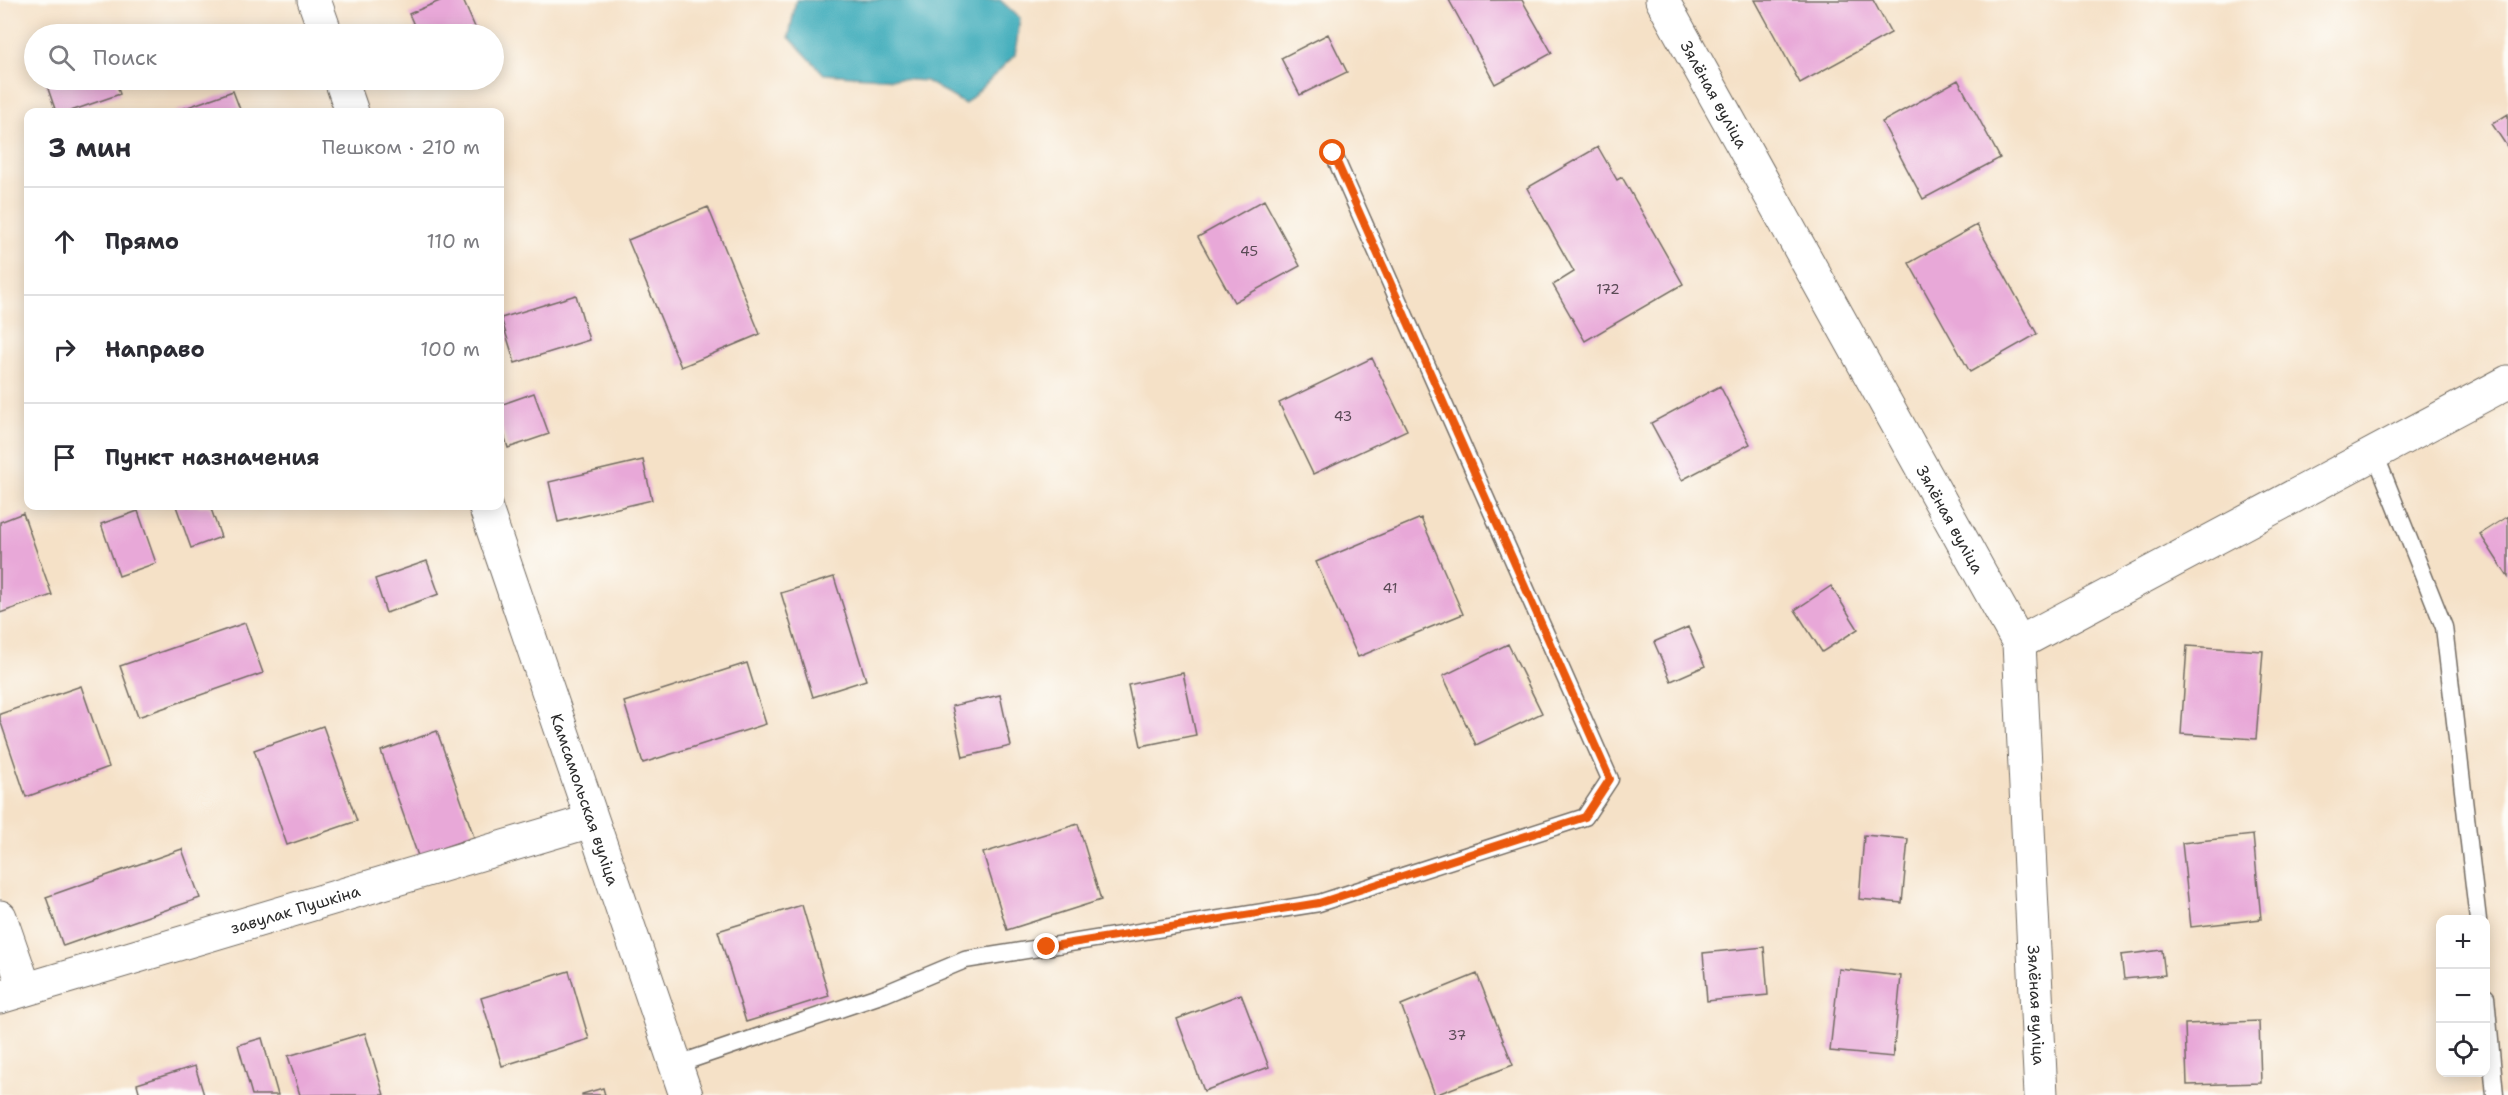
<!DOCTYPE html>
<html lang="ru">
<head>
<meta charset="utf-8">
<style>
  :root { --surface:#fff; --page:#f2f2f3; --text:#2b2b33; --muted:#7c7c81; --line:#e1e1e2 }
  body { margin:0; font-family:"Shantell Sans",sans-serif; background:var(--page); color:var(--text) }
  .controls { position:absolute; right:18px; bottom:18px; display:grid; overflow:hidden; border-radius:12px; box-shadow:0 3px 15px #0003 }
  .controls button { width:54px; height:54px; display:grid; place-items:center; padding:0; border:0; border-bottom:2px solid var(--line); background:var(--surface); color:var(--text); font:30px sans-serif }
  .stop { position:absolute; width:18px; height:18px; margin:-14px; border:4px solid #ea580c; border-radius:50%; background:#fff }
  .stop.end { background:#ea580c; border-color:#fff; box-shadow:0 2px 6px #0008 }
  .list { margin:0; padding:0; list-style:none }
  h2 { display:flex; justify-content:space-between; align-items:center; height:78px; margin:0; padding:0 24px; font-size:26px }
  h2 small { font-size:20px; font-weight:400; color:var(--muted) }
  .list li { display:grid; grid-template-columns:39px 1fr auto; gap:18px; align-items:center; box-sizing:border-box; height:108px; padding:0 24px; border-top:2px solid var(--line) }
  .list b { display:block; font-size:22px; white-space:nowrap }
  .list em { font-size:20px; font-style:normal; color:var(--muted) }
  .icon { flex:none; width:33px; height:33px; fill:none; stroke:currentColor; stroke-width:2; stroke-linecap:round; stroke-linejoin:round }
  .map { position:relative; flex:none; width:2508px; height:1095px; overflow:hidden }
  .search { position:absolute; background:var(--surface); box-shadow:0 3px 15px #0003; left:24px; top:24px; width:480px; height:66px; display:flex; align-items:center; gap:15px; box-sizing:border-box; padding:0 21px; border-radius:33px; color:var(--muted); font-size:22px }
  .panel { position:absolute; background:var(--surface); box-shadow:0 3px 15px #0003; left:24px; top:108px; width:480px; height:402px; border-radius:12px }
  .map>svg:first-child { display:block }
  .water { fill:#3baab9; stroke:#336a72; stroke-width:1.5 }
  .building { fill:#e8a8d8 }
  .lines { fill:none; stroke-linecap:round; stroke-linejoin:round }
  .lane-casing { stroke:#726b62; stroke-width:19 }
  .street-casing { stroke:#726b62; stroke-width:35 }
  .lane { stroke:#fff; stroke-width:16 }
  .street { stroke:#fff; stroke-width:33 }
  .route { stroke:#ea580c; stroke-width:8 }
  .labels { text-anchor:middle; stroke-width:5; stroke-linejoin:round; paint-order:stroke }
  .number-label { font-size:14px; fill:#5a4a56 }
  .street-label { font-size:16px; fill:#2b2b2b; stroke:#fdfcf7 }
</style>
</head>
<body>
<div class="map">
<svg width="2508" height="1095" viewBox="0 0 2508 1095">
  <rect width="100%" height="100%" fill="#fdfcf7"/>
  <filter id="ink" filterUnits="userSpaceOnUse"><feTurbulence type="fractalNoise" baseFrequency=".0167" numOctaves="2"/><feDisplacementMap in="SourceGraphic" scale="12" xChannelSelector="R" yChannelSelector="G"/><feConvolveMatrix kernelMatrix="1 2 1 2 8 2 1 2 1" color-interpolation-filters="sRGB"/></filter>
  <filter id="wash" filterUnits="userSpaceOnUse"><feTurbulence type="fractalNoise" baseFrequency=".008" numOctaves="4" result="noise"/><feDisplacementMap in="SourceGraphic" scale="24" xChannelSelector="R" yChannelSelector="G"/><feGaussianBlur stdDeviation="1.35" result="paint"/><feColorMatrix in="noise" values="0 0 0 0 0 0 0 0 0 0 0 0 0 0 0 0 0 1.4 0 .05"/><feComposite in="paint" operator="in"/></filter>
  <g filter="url(#wash)">
    <rect width="100%" height="100%" fill="#f5e1c7"/>
    <!-- water -->
    <path class="water" d="M796 0H1000L1020 18 1015 55 965 104 926 81 824 74 789 37Z"/>
    <g id="blocks">
      <!-- building -->
      <path class="building" d="M442 0H463L478 34H418L409 14Z
        M1449 0H1522L1552 53 1495 84Z
        M1755 0H1873L1891 33 1800 83Z
        M1328 34 1347 72 1300 95 1281 58Z
        M45 80H115L120 94 68 112H56Z
        M1958 80 2000 158 1923 199 1882 122Z
        M233 91 241 112H174Z
        M2508 114V148L2492 124Z
        M1598 147 1617 180 1622 177 1683 284 1585 341 1553 285 1574 272 1527 188Z
        M1264 200 1300 266 1234 302 1198 237Z
        M708 207 760 334 681 367 628 240Z
        M1977 225 2037 334 1970 372 1909 263Z
        M576 295 589 340 515 363 501 318Z
        M1372 358 1407 430 1313 474 1279 403Z
        M1720 386 1750 444 1682 480 1651 423Z
        M534 393 549 434 508 448 500 421V405Z
        M643 460 652 500 558 522 549 482Z
        M176 506H210L221 537 191 548Z
        M138 511 156 563 119 576 101 524Z
        M23 513 52 595 0 613V522Z
        M2508 516V577L2480 534Z
        M1421 518 1463 614 1358 657 1316 562Z
        M427 561 439 594 386 613 375 579Z
        M834 577 866 680 813 697 781 593Z
        M1831 586 1858 629 1822 652 1795 610Z
        M245 623 263 673 138 717 120 666Z
        M1688 627 1705 666 1671 681 1654 642Z
        M1508 644 1542 713 1476 745 1443 676Z
        M2187 646 2263 651 2256 739 2181 734Z
        M747 663 766 724 643 763 624 702Z
        M1183 673 1196 735 1141 746 1128 685Z
        M81 686 109 767 26 797 0 720V714Z
        M1000 695 1011 746 963 757 952 706Z
        M323 726 357 821 287 845 254 750Z
        M437 731 474 837 418 856 381 751Z
        M1078 824 1101 900 1007 930 983 853Z
        M1864 835 1908 839 1902 903 1859 899Z
        M2253 835 2261 919 2191 927 2182 843Z
        M182 849 200 898 63 946 46 897Z
        M802 905 829 996 746 1022 718 931Z
        M1764 947 1768 995 1707 1001 1703 953Z
        M2162 950 2165 975 2124 979 2121 955Z
        M1839 969 1901 976 1893 1057 1830 1051Z
        M569 971 589 1039 502 1066 481 998Z
        M1477 974 1513 1065 1435 1095 1401 1005Z
        M1241 994 1269 1067 1204 1091 1177 1019Z
        M2259 1021 2261 1083 2187 1085 2185 1024Z
        M365 1033 384 1095H300L288 1056Z
        M262 1038 278 1095H252L238 1045Z
        M195 1066 204 1095H140L137 1084Z
        M603 1088 605 1095H582V1094Z"/>
    </g>
  </g>
  <g filter="url(#ink)">
    <use href="#blocks" fill-opacity="0" stroke="#726b62" stroke-width="1.5"/>
    <g class="lines">
      <!-- lane casing -->
      <g class="lane-casing">
        <path id="lane" d="M2375 454 2444 627 2478 920
          M2486 997 2495 1095
          M675 1065 884 994 965 960 1319 903 1585 817 1610 779 1333 153"/>
      </g>
      <!-- street casing -->
      <g class="street-casing">
        <g id="street">
          <path d="M314 0 326 34"/>
          <path id="s1" d="M1662 0 2019 643 2041 1095"/>
          <path d="M341 80 352 112"/>
          <path id="s2" d="M485 506 686 1095"/>
          <path d="M2019 643 2508 382"/>
          <path d="M0 917 25 989"/>
          <path id="s3" d="M0 997 591 821"/>
        </g>
      </g>
      <!-- lane -->
      <use href="#lane" class="lane"/>
      <!-- street -->
      <use href="#street" class="street"/>
    </g>
  </g>
  <g class="lines" filter="url(#ink)">
    <!-- route -->
    <path class="route" d="M1047 947 1319 903 1585 817 1610 779 1333 153"/>
  </g>
  <g class="labels">
    <!-- number labels -->
    <g class="number-label">
      <text x="1249" y="256">45</text>
      <text x="1608" y="294">172</text>
      <text x="1343" y="421">43</text>
      <text x="1390" y="593">41</text>
      <text x="1457" y="1040">37</text>
    </g>
    <!-- street labels -->
    <g class="street-label">
      <text dy="6" stroke="none"><textPath href="#s1" startOffset="108">Зялёная вуліца</textPath></text>
      <text dy="6" stroke="none"><textPath href="#s1" startOffset="594">Зялёная вуліца</textPath></text>
      <text dy="6" stroke="none"><textPath href="#s2" startOffset="310">Камсамольская вуліца</textPath></text>
      <text dy="6" stroke="none"><textPath href="#s3" startOffset="308">завулак Пушкіна</textPath></text>
      <text dy="6" stroke="none"><textPath href="#s1" startOffset="1098">Зялёная вуліца</textPath></text>
    </g>
  </g>
</svg>
<div class="controls">
<button>+</button>
<button>−</button>
<button><svg class="icon" aria-label="locate" viewBox="0 0 24 24"><circle cx="12" cy="12" r="6"/><path d="M12 2v4M12 18v4M2 12h4M18 12h4"/></svg></button>
</div>
<div class="stop" style="left:1333px;top:153px"></div>
<div class="stop end" style="left:1047px;top:947px"></div>
<div class="search"><svg class="icon" aria-label="search" viewBox="0 0 24 24"><circle cx="10" cy="10" r="6"/><path d="M15 15l6 6"/></svg>Поиск</div>
<section class="panel">
<h2>3 мин<small>Пешком · 210 m</small></h2>
<ul class="list">
<li><svg class="icon" aria-label="ahead" viewBox="0 0 24 24"><path d="M12 20V5M6 11l6-6 6 6"/></svg><div><b>Прямо</b></div><em>110 m</em></li>
<li><svg class="icon" aria-label="right" viewBox="0 0 24 24"><path d="M7 20v-9h11M14 6l5 5-5 5"/></svg><div><b>Направо</b></div><em>100 m</em></li>
<li><svg class="icon" aria-label="arrive" viewBox="0 0 24 24"><path d="M6 21V4h12l-3 4 3 4H6"/></svg><div><b>Пункт назначения</b></div></li>
</ul>
</section>
</div>
</body>
</html>
